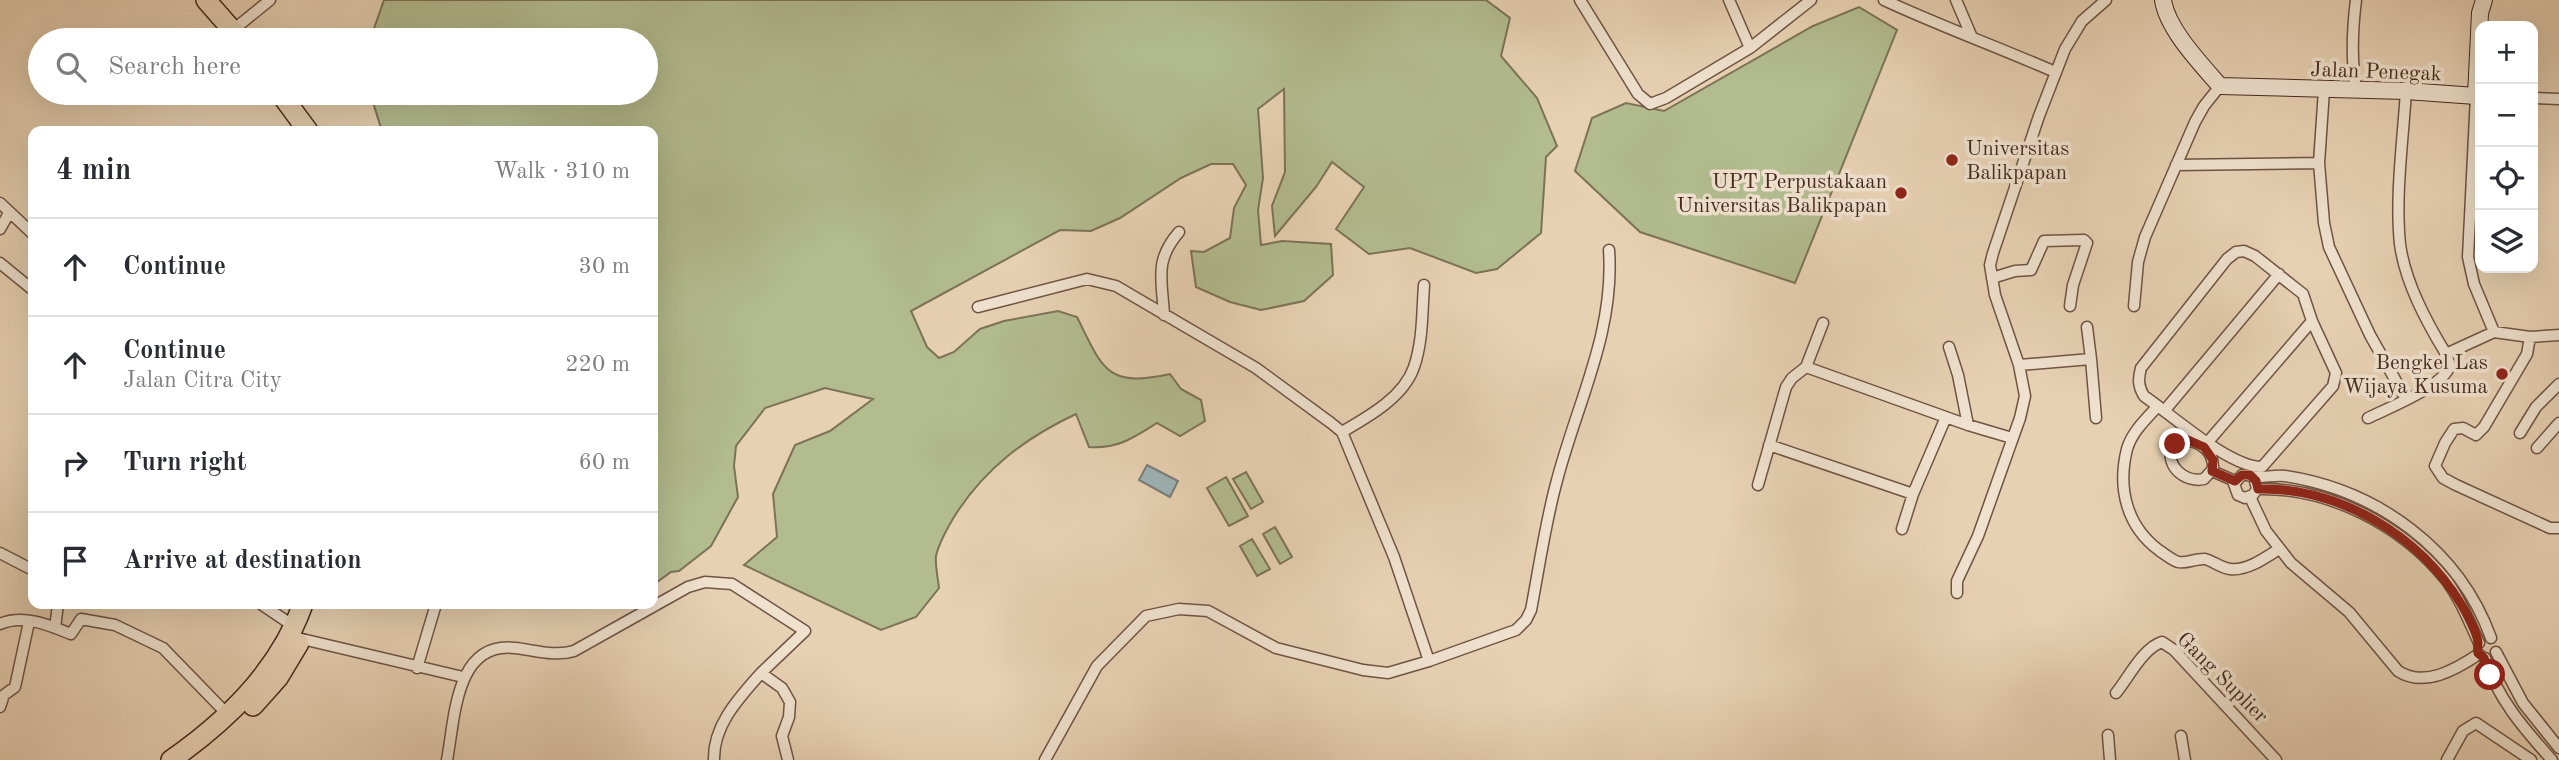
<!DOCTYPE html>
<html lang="en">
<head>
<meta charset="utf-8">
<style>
  :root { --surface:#fff; --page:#f7f7f7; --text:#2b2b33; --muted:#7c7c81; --line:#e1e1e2 }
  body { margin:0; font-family:"Old Standard TT",serif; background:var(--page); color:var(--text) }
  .controls { position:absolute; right:21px; top:21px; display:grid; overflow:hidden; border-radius:14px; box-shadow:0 7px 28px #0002 }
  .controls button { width:63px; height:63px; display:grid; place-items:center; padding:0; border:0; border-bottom:2px solid var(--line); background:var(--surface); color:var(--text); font:35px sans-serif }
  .stop { position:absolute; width:21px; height:21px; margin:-16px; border:5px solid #8f2418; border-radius:50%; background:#fff }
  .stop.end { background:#8f2418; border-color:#fff; box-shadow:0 2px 7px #0008 }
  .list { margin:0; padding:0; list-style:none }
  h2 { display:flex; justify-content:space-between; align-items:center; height:91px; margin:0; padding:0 28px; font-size:30px }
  h2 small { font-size:23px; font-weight:400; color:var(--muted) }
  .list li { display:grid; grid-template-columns:46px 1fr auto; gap:21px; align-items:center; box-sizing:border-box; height:98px; padding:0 28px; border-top:2px solid var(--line) }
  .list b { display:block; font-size:26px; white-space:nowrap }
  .list p { margin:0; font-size:23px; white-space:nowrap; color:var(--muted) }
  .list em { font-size:23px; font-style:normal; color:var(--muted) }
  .icon { flex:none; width:38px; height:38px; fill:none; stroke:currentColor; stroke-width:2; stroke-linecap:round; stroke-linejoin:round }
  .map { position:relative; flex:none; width:2559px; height:760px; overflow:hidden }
  .search { position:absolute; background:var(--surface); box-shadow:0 7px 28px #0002; left:28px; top:28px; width:630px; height:77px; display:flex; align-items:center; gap:18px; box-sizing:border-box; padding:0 24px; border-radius:38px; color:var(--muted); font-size:26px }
  .panel { position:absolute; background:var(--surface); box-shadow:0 7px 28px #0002; left:28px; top:126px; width:630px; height:483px; border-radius:14px }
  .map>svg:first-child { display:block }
  .green { fill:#b2bc8f; stroke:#7c7356; stroke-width:2 }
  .water { fill:#9db4b9; stroke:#7b7d7b; stroke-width:2 }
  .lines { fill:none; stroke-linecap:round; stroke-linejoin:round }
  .street-casing { stroke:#6f5443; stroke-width:13 }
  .secondary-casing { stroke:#472a1e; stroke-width:18 }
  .highway-casing { stroke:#472a1e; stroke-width:22 }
  .street { stroke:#efe1ce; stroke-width:10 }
  .secondary { stroke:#efe1ce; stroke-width:16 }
  .highway { stroke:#e7d1b3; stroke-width:19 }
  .route { stroke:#8f2418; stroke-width:9 }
  .poi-dot { fill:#8f2418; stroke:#efe1ce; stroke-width:2.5 }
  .labels { text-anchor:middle; stroke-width:7; stroke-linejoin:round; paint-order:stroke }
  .street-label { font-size:21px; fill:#472a1e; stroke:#efe1ce }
  .poi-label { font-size:21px; fill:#472a1e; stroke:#efe1ce; text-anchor:end }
</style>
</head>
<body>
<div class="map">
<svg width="2559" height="760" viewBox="0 0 2559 760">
  <rect width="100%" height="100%" fill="#e7d1b3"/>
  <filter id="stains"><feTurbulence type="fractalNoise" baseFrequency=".00286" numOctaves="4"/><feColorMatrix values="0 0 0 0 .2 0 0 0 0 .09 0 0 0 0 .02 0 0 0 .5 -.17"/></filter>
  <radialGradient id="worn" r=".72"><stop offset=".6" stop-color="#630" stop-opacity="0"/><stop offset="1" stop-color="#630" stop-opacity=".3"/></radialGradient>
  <!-- green -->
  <path class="green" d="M384 0H1486L1510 18 1501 56 1537 98 1557 146 1546 157 1541 233 1497 269 1476 273 1410 248 1369 254 1336 229 1364 187 1332 162 1316 187 1275 236 1272 206 1285 172 1284 89 1258 109 1263 178 1258 210 1261 245 1282 241 1331 244 1333 275 1304 301 1261 310 1230 302 1196 287 1191 251 1204 252 1230 238 1234 208 1246 185 1233 164H1211L1181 178 1120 218 1091 231 1060 230 911 311 927 347 939 358 954 352 980 329 1004 321 1058 311 1077 317C1103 369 1106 388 1170 374L1181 389 1201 400 1205 421 1180 436 1157 423C1133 438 1118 449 1089 447L1076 414C1025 438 984 469 954 517 947 529 939 542 936 556 935 566 938 578 939 588L916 617 881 630 744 565 777 537 773 494 795 445 830 431 873 399 825 388 765 408 736 446 734 466 738 497 711 546 679 571 671 572 653 585V131H382L370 93H646V40H370Z
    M1859 7 1897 30 1795 283 1640 232 1575 171 1592 118 1626 103 1664 111 1813 26Z
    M1246 472 1263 502 1251 509 1233 479Z
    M1226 477 1248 516 1229 526 1207 488Z
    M1275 527 1292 557 1280 564 1263 534Z
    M1252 539 1270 569 1257 576 1240 546Z"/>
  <!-- water -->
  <path class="water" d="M1147 465 1178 481 1170 497 1139 480Z"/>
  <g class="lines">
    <!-- street casing -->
    <g class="street-casing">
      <path id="street" d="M1580 0 1638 94 1650 104 1666 98 1750 48 1811 0
        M1729 0 1750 48
        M1884 0C1940 26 1998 47 2055 72
        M1956 0 1971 35
        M2356 0C2352 31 2351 59 2356 90
        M233 30 270 0
        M2324 90 2319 163 2324 223 2329 247 2370 335 2406 399
        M2406 91C2403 139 2395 197 2400 244 2405 282 2426 321 2446 354
        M2480 96H2476L2468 257 2474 284 2494 332
        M2533 98 2559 99
        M2176 165 2319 163
        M0 203 33 234
        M0 229 9 213
        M2244 251 2255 256 2303 294 2312 321 2336 373 2333 386 2262 467C2229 467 2172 415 2144 396 2138 386 2138 379 2141 368L2227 259 2236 252Z
        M0 263 33 290
        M1992 278 2015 271 2031 270 2044 241 2084 240 2087 243 2073 285 2070 306
        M2134 306 2138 262 2145 237 2195 122 2204 106 2220 86
        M978 307 1087 279 1116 286 1256 368 1331 423 1342 432 1394 557 1429 661
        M1164 315C1162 279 1154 261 1179 232
        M2530 337 2527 354 2484 427 2476 435 2463 428 2454 429 2445 443 2435 466 2443 478 2456 485 2550 528H2559
        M1949 347 1958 375 1968 425
        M2091 359 2096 418
        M2019 365 2091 359 2087 327
        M1806 367 1968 425 2012 438
        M2158 406C2146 419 2132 432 2127 449 2117 489 2127 527 2160 551 2166 555 2172 560 2178 562 2187 564 2196 558 2205 559 2213 561 2221 568 2230 569 2247 571 2265 558 2279 549
        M2165 410 2279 274
        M2368 418C2388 408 2445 386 2450 365L2446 354 2494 332 2530 337 2559 335
        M1342 432C1368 417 1404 397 1414 367 1423 341 1422 312 1424 285
        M2520 433 2536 407 2559 384
        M2183 440C2200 441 2214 451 2213 469L2204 479C2186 483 2165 467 2172 447Z
        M2207 443 2312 321
        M1769 445 1913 494 1946 417
        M2537 448 2559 423
        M2212 471 2235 481
        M2254 477 2257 489 2253 495 2245 498 2238 495 2234 484 2242 475C2248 474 2252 477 2258 477 2267 477 2276 475 2285 476 2377 490 2459 549 2491 638
        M1758 485 1786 387 1792 378 1806 367 1823 323
        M2257 489C2329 487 2402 525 2446 580 2460 599 2469 621 2479 643
        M2250 497 2266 531 2291 563 2349 612 2398 671C2424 688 2455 670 2479 654
        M1902 529 1913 494
        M0 553 29 568 33 566
        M1957 593V581L1978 536 2020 418 2025 396 2019 365 1995 295 1990 265 1993 253 2039 116 2065 49 2082 21 2106 0
        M261 604 295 627
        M0 624C23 614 49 625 71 634L81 619 115 625 163 648 228 715
        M55 628 58 604
        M302 639 463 677
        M2496 652 2523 703 2559 748
        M2485 658C2496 697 2525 730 2552 760
        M417 668 436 604
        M2116 693C2129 677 2143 648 2162 642L2174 650 2276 760
        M0 707 4 695 15 687 29 622
        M2108 735 2110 760
        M2181 736 2185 760
        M447 760C455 718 455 641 515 648 534 650 555 657 574 651L688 587 705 582 732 584 805 631 761 673
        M714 760C713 725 739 698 761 673L782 688 790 702 789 717 782 736 788 760
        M1045 760 1097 666 1146 616 1179 609 1208 611 1276 648 1363 670 1388 673 1429 661 1516 630 1526 620 1531 610C1539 568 1545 525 1556 484 1576 405 1615 333 1609 250
        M2447 760 2463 731 2476 723 2531 760"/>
    </g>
    <!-- secondary casing -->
    <g class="secondary-casing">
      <path id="secondary" d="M2163 0C2167 29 2201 64 2220 86L2406 91 2476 96 2480 13 2484 0"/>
    </g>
    <!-- highway casing -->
    <g class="highway-casing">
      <path id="highway" d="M206 0 241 40
        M280 93 308 131
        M253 706 278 678 299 643
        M171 760C227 721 280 669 303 604"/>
    </g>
    <!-- street -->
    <use href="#street" class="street"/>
    <!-- secondary -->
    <use href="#secondary" class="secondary"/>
    <!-- highway -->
    <use href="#highway" class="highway"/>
  </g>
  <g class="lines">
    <!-- route -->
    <path class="route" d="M2175 444 2188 440 2204 447 2213 460 2212 471 2235 481 2242 475H2250L2256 481 2258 489C2339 487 2419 535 2461 604 2466 612 2478 635 2478 643 2478 646 2477 650 2478 653L2484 658 2490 675"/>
  </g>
  <!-- markers -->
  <g class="poi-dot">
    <circle cx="1952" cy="160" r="7"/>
    <circle cx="1901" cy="193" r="7"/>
    <circle cx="2502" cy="374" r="7"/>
  </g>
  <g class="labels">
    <!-- street labels -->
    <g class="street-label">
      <text transform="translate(2376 71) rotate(2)" y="7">Jalan Penegak</text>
      <text transform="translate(2223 677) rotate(45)" y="7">Gang Suplier</text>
    </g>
    <!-- poi labels -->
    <g class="poi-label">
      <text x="1966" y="155" text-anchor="start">Universitas<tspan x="1966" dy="24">Balikpapan</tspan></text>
      <text x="1887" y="188">UPT Perpustakaan<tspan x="1887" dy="24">Universitas Balikpapan</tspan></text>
      <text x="2488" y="369">Bengkel Las<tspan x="2488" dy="24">Wijaya Kusuma</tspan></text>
    </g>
  </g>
  <rect width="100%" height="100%" filter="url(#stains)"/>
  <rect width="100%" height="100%" fill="url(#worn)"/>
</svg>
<div class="controls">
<button>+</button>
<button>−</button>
<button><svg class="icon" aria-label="locate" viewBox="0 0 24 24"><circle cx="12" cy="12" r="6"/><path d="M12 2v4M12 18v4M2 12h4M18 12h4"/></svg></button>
<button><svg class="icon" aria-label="layers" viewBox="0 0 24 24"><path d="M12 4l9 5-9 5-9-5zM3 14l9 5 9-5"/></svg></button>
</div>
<div class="stop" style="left:2490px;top:675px"></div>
<div class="stop end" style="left:2175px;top:444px"></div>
<div class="search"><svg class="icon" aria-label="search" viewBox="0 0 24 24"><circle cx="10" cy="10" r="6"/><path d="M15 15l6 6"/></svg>Search here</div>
<section class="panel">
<h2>4 min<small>Walk · 310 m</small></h2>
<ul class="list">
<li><svg class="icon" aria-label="ahead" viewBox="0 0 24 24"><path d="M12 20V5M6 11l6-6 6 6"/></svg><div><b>Continue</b></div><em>30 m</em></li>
<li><svg class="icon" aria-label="ahead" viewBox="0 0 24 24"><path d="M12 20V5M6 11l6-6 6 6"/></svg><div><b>Continue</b><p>Jalan Citra City</p></div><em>220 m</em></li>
<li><svg class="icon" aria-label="right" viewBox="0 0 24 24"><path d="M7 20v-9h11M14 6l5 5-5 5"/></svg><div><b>Turn right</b></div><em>60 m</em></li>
<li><svg class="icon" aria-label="arrive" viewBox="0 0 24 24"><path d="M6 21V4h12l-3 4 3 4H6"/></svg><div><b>Arrive at destination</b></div></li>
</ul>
</section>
</div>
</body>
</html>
